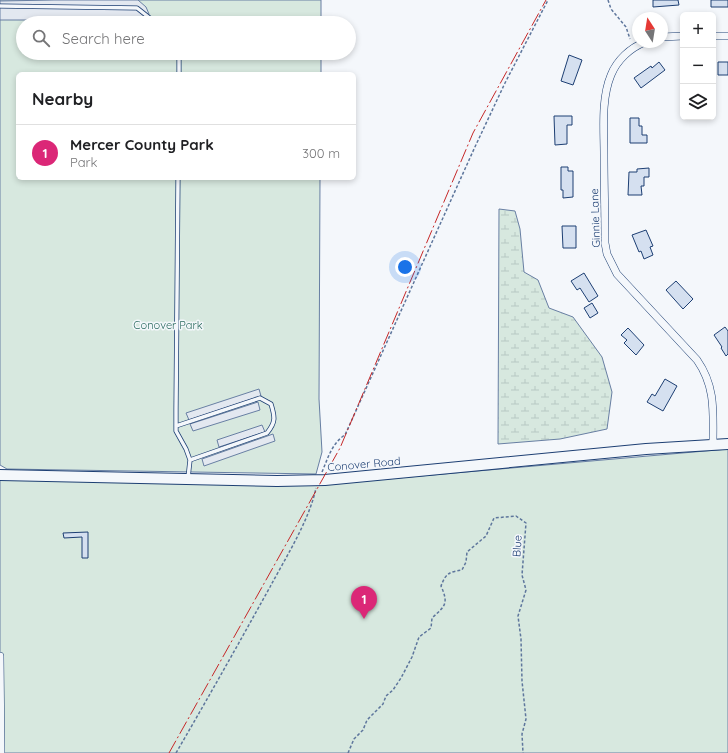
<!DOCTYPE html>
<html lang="en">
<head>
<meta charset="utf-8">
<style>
  :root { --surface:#fff; --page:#f2f2f2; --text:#202124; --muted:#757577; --line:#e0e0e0; --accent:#db2777 }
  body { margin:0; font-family:Quicksand,sans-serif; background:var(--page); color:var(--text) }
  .controls { position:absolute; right:12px; top:12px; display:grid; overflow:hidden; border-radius:6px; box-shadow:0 2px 6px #0003 }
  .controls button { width:36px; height:36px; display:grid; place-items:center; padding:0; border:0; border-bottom:1px solid var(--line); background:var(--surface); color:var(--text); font:20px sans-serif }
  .compass { position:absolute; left:632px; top:12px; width:36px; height:36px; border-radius:50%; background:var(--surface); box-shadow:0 2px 6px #0003; rotate:348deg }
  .you { position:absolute; left:405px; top:267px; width:14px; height:14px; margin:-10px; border:3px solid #fff; border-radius:50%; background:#1a73e8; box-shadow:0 0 0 6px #1a73e833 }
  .badge { display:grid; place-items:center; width:26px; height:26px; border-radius:50%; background:var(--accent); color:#fff; font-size:13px; font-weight:700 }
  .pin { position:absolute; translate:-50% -33px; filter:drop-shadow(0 1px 2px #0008) }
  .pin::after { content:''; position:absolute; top:21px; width:14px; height:12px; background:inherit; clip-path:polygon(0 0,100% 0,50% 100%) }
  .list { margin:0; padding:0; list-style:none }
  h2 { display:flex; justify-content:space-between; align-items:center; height:52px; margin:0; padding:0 16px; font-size:17px }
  h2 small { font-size:13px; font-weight:400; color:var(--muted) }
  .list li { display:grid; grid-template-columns:26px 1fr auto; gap:12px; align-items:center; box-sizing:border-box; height:56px; padding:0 16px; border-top:1px solid var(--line) }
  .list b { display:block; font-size:15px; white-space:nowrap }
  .list p { margin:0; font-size:13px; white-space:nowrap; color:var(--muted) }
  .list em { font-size:13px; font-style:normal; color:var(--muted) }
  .icon { flex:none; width:22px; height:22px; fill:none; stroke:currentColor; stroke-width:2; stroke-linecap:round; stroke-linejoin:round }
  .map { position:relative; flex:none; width:728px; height:753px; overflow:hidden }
  .search { position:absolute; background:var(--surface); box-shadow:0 2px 6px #0003; left:16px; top:16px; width:340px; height:44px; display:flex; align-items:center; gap:10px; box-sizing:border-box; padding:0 14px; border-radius:22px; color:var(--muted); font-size:15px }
  .panel { position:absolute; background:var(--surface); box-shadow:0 2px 6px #0003; left:16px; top:72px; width:340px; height:108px; border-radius:6px }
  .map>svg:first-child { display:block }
  .wetland { fill:url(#wetland-marsh); stroke:#687fa3 }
  .park { fill:#d7e8df; stroke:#687fa3 }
  .parking { fill:#e3e8f0; stroke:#687fa3 }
  .building { fill:#d5e0f0; stroke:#1d3f73 }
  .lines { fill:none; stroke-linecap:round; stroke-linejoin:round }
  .lane-casing { stroke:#1d3f73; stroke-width:5 }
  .street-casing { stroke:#1d3f73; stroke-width:8 }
  .secondary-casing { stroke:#1d3f73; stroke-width:12 }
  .path { stroke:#5e769c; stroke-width:1.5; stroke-dasharray:3 2; stroke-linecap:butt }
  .lane { stroke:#f4f7fb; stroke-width:3.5 }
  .street { stroke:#f4f7fb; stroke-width:7 }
  .secondary { stroke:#f4f7fb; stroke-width:10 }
  .power { stroke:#c62828; stroke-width:1; stroke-dasharray:14 3 2 3; stroke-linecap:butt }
  .labels { text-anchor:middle; stroke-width:3; stroke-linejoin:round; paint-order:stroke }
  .street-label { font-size:11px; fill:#1d3f73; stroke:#f4f7fb }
  .park-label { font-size:11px; fill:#2c6c60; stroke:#f4f7fb }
</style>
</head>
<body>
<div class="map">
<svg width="728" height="753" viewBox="0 0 728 753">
  <defs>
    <pattern id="wetland-marsh" width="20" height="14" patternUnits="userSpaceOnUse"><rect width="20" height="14" fill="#d7e8df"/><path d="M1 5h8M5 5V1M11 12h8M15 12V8" fill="none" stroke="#b8c8c3"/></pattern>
  </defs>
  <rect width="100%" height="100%" fill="#f4f7fb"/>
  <!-- wetland -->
  <path class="wetland" d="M499 209 515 211 520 229 524 272 538 280 549 308 573 317 602 357 612 392 607 429 560 439 498 444Z"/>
  <!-- park -->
  <path class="park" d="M0 0H321V23H23V53H321V74H18V178H320L319 399 322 452 316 474 7 469 0 465Z
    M728 449V753H0V479L318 485Z"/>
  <!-- parking -->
  <path class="parking" d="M54 0H138L146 7 149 14 146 20H0V1Z
    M259 389 261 396 189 420 186 413Z
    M258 402 260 410 193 431 190 424Z
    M262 425 265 432 219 447 217 440Z
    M273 434 275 441 204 466 202 459Z"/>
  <!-- building -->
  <path class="building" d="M653 0H678L679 5 653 7Z
    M711 0H728V7H711Z
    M569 55 582 60 573 85 561 81Z
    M659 62 665 70 641 88 634 78 651 66 652 68Z
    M718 62H728V75H718Z
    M554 116H572V125H567V144L555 145Z
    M630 118H639V126H642V135H647V143H630Z
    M561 167H568V171H573V197L563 198V190H561Z
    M649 168V177H644V186H641L642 195H628L629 172H637V169Z
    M562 226H576V248H563Z
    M646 230 653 246 650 247 653 255 644 259 641 251 639 252 632 235Z
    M584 273 598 296 589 302 580 288 577 290 571 281Z
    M676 281 693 299 683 309 666 290Z
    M592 303 598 313 590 318 584 308Z
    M725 327 728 331V354L726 356 721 348 722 347 714 335Z
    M628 328 644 345 636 355 624 343 627 340 621 335Z
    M665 379 677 386 663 411 647 402 652 394 655 396Z
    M88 532V558H82V537L64 538 63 533Z"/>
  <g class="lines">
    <!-- lane casing -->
    <g class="lane-casing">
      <path id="lane" d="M0 6 137 8 156 23
        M179 74V53
        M178 178 176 409V431L186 449 190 460 188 478
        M176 426 260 398 271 404C275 417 276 422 267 433L190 460"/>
    </g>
    <!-- street casing -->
    <g class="street-casing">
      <path id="street" d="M713 36H728
        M662 37 683 36
        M645 42C630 48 617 60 611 75 601 99 604 129 604 154 604 184 605 213 605 243L607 254 617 274 697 360C716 387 713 413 713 445
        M0 656 1 753"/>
    </g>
    <!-- secondary casing -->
    <g class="secondary-casing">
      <path id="secondary" d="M0 475 277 481 325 480 646 449 728 444"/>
    </g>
    <!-- path -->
    <path class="path" d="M608 0 611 9 626 27 630 39
      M322 472C328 458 332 443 345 435L474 149 505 83 548 0
      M176 753C208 698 239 643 270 587 286 557 309 521 316 488
      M348 753 354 739 363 730 367 720 383 704 386 696 393 690 401 678 412 657 419 637 431 628 432 618C445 606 449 604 441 586 446 573 449 572 462 570L466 562 467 552 486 536 494 518 516 516 526 523 522 575 526 590 518 616 521 639 522 681 526 719 522 734 523 753"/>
    <!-- lane -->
    <use href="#lane" class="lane"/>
    <!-- street -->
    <use href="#street" class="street"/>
    <!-- secondary -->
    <use href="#secondary" class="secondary"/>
    <!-- power -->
    <path class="power" d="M169 753 340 448 473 133 546 0"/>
  </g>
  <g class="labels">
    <!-- street labels -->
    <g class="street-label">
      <text transform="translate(595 218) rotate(-92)" y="4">Ginnie Lane</text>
      <text transform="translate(364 464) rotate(-5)" y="4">Conover Road</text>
      <text transform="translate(517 546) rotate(-86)" y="4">Blue</text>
    </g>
    <!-- park labels -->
    <g class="park-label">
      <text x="168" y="329">Conover Park</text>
    </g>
  </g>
</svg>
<div class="controls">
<button>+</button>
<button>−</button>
<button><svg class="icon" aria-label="layers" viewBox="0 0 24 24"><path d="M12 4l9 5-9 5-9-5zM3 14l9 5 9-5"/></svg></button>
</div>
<svg class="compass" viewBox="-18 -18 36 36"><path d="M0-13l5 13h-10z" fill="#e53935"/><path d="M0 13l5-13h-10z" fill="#757577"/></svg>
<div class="you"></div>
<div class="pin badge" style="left:364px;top:619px">1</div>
<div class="search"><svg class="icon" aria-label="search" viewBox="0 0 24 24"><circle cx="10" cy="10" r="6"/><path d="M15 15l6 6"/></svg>Search here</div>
<section class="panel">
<h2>Nearby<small></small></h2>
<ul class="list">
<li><span class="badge">1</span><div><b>Mercer County Park</b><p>Park</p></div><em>300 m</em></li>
</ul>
</section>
</div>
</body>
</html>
